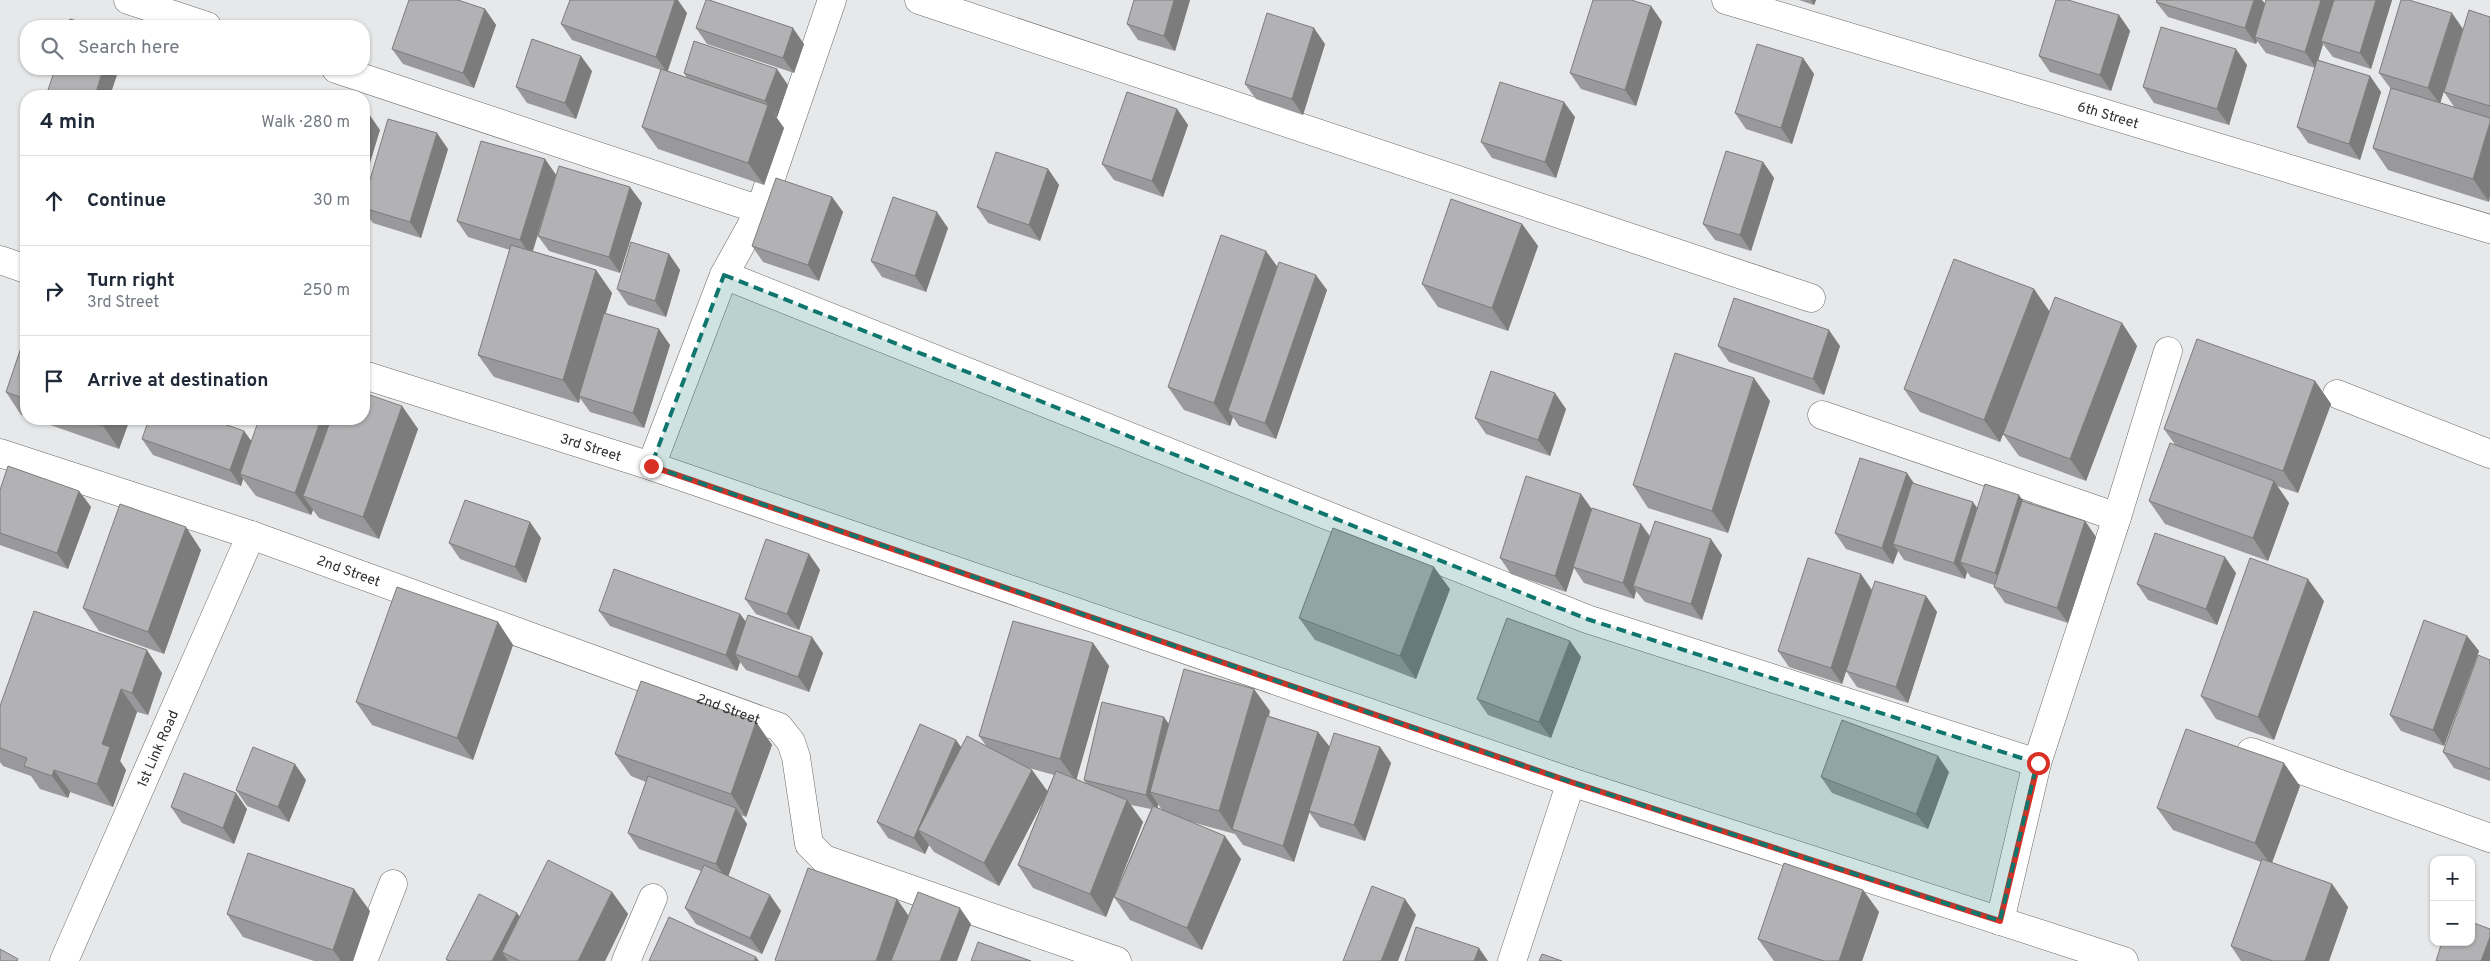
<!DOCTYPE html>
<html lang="en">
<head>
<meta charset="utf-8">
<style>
  :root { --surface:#fff; --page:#f6f6f7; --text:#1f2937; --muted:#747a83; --line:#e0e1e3 }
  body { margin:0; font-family:Overpass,sans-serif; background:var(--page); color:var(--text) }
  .controls { position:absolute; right:15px; bottom:15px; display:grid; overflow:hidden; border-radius:10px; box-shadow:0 1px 4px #0004 }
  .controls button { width:45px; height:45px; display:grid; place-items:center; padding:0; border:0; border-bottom:1px solid var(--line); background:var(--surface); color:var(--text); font:25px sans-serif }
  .stop { position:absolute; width:15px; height:15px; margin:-11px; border:4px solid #d93025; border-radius:50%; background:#fff }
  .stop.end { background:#d93025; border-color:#fff; box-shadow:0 1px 5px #0008 }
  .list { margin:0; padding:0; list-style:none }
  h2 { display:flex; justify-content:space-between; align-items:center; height:65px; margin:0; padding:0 20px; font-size:21px }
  h2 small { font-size:16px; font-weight:400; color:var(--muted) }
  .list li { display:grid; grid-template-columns:32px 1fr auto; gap:15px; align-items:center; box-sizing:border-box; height:90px; padding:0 20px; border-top:1px solid var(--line) }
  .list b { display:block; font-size:19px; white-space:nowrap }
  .list p { margin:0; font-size:16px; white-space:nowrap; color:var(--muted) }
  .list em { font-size:16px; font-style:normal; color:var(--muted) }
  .icon { flex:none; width:28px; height:28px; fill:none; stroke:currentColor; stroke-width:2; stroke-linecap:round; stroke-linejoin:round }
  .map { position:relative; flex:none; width:2490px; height:961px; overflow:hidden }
  .search { position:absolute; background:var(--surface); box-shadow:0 1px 4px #0004; left:20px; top:20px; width:350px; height:55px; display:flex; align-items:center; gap:12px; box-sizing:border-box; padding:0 18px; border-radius:20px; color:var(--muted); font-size:19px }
  .panel { position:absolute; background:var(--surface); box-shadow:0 1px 4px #0004; left:20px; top:90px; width:350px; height:335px; border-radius:20px }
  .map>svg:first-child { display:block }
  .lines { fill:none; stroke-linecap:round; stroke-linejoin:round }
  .minor-casing { stroke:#676869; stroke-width:29 }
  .minor { stroke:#fff; stroke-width:28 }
  .wall { fill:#99989a; fill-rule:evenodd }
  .shaded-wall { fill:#7d7c7d }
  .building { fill:#b2b1b3; stroke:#7d7c7d }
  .route { stroke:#d93025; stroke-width:6 }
  .marked { fill:#0f766e; fill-opacity:0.2; stroke:#0f766e; stroke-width:4; stroke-dasharray:10 6; stroke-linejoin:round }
  .labels { text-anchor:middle; stroke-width:5; stroke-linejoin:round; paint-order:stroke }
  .street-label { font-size:14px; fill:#2e2e2e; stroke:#fff }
</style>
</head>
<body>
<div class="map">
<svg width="2490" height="961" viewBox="0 0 2490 961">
  <rect width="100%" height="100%" fill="#e7e8e9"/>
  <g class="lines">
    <!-- minor casing -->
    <g class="minor-casing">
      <g id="minor">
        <path d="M128 0 207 26"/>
        <path d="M919 0 1811 298"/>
        <path id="s1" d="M1726 0 2490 229"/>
        <path d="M336 69 760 210"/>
        <path d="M0 260 26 269"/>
        <path d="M724 275 1587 619 2037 763"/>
        <path id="s2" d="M364 375 651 466 1571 782 2124 961"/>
        <path d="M2337 394 2490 454"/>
        <path d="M1822 415 2117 517 2037 763 2000 921"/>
        <path id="s3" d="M0 453 251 535 779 727 791 742 796 757 809 844 824 859 1117 961"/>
        <path d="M651 466 724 275 760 210 832 0"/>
        <path d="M2117 517 2168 351"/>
        <path d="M2251 752 2490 838"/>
        <path id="s4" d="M64 961 251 535"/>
        <path d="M363 961 393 884"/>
        <path d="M626 961 653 898"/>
        <path d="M1512 961 1571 782"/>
      </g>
    </g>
    <!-- minor -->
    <use href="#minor" class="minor"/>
  </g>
  <!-- wall -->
  <path class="wall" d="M1190 0 1175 51 1138 40 1127 24Z
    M1799 0H1816L1814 5Z
    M2157 0H2262L2265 4 2392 0 2371 69 2333 57 2323 44 2318 60 2370 76 2381 92 2360 160 2308 143 2297 127 2315 68 2266 53 2257 41 2256 44 2168 17 2156 2Z
    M1651 6 1662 22 1636 106 1581 89 1570 73Z
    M485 9 496 25 474 88 403 64 392 49Z
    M687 13 668 71 687 78 684 73 788 85 777 117 775 116 784 128 764 185 658 149 642 127 661 70 572 40 561 24Z
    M2119 15 2130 31 2111 91 2050 72 2039 56Z
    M2490 17V118L2455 108 2444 92Z
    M696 28 804 44 794 73 707 44Z
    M2463 29 2440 103 2489 202 2388 170 2373 148 2391 89 2379 73Z
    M1325 44 1303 115 1256 99 1245 84Z
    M1803 58 1814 74 1792 144 1746 129 1735 113Z
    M2247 65 2229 125 2154 103 2143 87Z
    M592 71 576 119 527 103 516 87Z
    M1177 109 1188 125 1163 197 1114 180 1102 164Z
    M1575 117 1556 178 1492 158 1481 142Z
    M448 149 421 238 373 223 364 211V200Z
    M545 159 556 175 533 251 596 270 612 293 605 313 670 345 644 428 590 412 580 398 579 403 494 377 478 355 510 250 468 237 457 221Z
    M1763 162 1774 178 1751 251 1715 240 1703 224Z
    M1048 169 1059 185 1040 241 988 223 977 207Z
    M832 197 843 212 819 281 763 262 752 246Z
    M642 203 620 273 549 251 538 236Z
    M1522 224 1538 246 1508 331 1438 307 1422 284Z
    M948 228 926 292 882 277 871 261Z
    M669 254 680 270 666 317 628 305 617 289Z
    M1277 267 1327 290 1276 439 1239 426 1233 417 1230 426 1184 410 1168 387Z
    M2034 289 2049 312 2122 323 2137 346 2086 481 2019 456 2003 434 2000 442 1920 412 1904 389Z
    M26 333V416L21 415 6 392Z
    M1718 346H1840L1824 395 1729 362Z
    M2315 381 2331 404 2298 493 2277 486 2289 503 2268 561 2165 524 2149 501 2176 446 2164 429Z
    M1770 401 1728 533 1648 508 1633 485Z
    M402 406 418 429 379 539 319 518 313 510 311 515 256 496 243 479 241 486 153 455 142 439 244 431 251 441Z
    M1566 409 1550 456 1486 434 1475 418Z
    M33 419H130L119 449Z
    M1914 483 1977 508 2024 501 2085 521 2096 537 2068 623 2005 603 1994 587V585L1971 577 1967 572 1965 579 1904 560 1898 551 1893 564 1846 549 1835 533Z
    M79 491 91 507 68 569 0 545V533Z
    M1581 494 1592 509 1641 524 1650 536 1722 555 1702 620 1645 602 1636 591 1634 599 1584 583 1574 568 1566 592 1511 574 1500 558Z
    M541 538 526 583 460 559 449 543Z
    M201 550 164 654 99 631 83 608Z
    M809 554 820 570 799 630 756 614 745 599Z
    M2236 573 2217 625 2148 600 2137 584Z
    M1450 589 1416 679 1315 640 1299 618Z
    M1872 590 1926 596 1937 612 1908 703 1857 687 1846 671 1842 684 1789 667 1778 651Z
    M2324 601 2274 740 2216 719 2201 696Z
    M599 611 740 614 746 622 823 653 809 692 746 670 740 662 737 671 610 626Z
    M498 622 513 645 473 760 372 725 356 702Z
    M2467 636 2479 651 2444 746 2401 731 2390 715Z
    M1570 641 1581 657 1551 738 1488 715 1477 699Z
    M1093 643 1109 666 1076 780 1086 783 1084 780 1169 724 1270 711 1269 716 1318 732 1329 747H1380L1391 763 1365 841 1320 827 1309 812 1294 862 1243 845 1235 834 1188 821 1241 859 1202 950 1130 920 1114 897 1151 809 1131 805 1143 822 1106 917 1033 888 1018 865 1045 798 999 886 934 852 929 845 925 854 888 838 877 822 956 740 961 747H987L979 736ZM1029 768 1054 775 1047 791 1032 770ZM1158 804 1162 810 1158 808Z
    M2490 660V781L2454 768 2443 752Z
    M162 673 148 715 137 712 120 761 126 770 113 807 70 792 68 798 40 789 31 776 3 766 0 762V706Z
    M756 722 772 745 746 817 741 815 747 824 728 876 781 911 762 954 696 924 685 908 701 871 639 849 628 833 646 782 631 776 615 754Z
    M1949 772 1928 829 1832 793 1821 777Z
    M306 780 289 822 247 806 236 790Z
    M2300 786 2272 863 2332 884 2348 907 2329 961H2241L2231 946 2261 862 2173 830 2157 808Z
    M171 807 247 809 234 844 182 823Z
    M1863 890 1879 912 1862 961H1774L1758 939Z
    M612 892 628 914 605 961H447L446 959 517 913 519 916Z
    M370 911 353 961H314L243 937 227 914Z"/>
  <!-- shaded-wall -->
  <path class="shaded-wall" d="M675 0H678L687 13 667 72 656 57Z
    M1174 0H1190L1175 51 1164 36Z
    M1811 0H1816L1814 5Z
    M2254 0H2262L2268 8 2255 37 2257 41 2256 44 2245 28Z
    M2321 0H2337L2321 41 2323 44 2316 68 2305 52Z
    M2376 0H2392L2371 69 2360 53Z
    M1651 6 1662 22 1636 106 1625 90Z
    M485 9 496 25 474 88 463 73Z
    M2452 13 2463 29 2440 104 2428 88Z
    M2119 15 2130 31 2111 91 2100 75Z
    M793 28 804 44 794 73 783 58Z
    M1314 28 1325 44 1303 115 1292 99Z
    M2236 49 2247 65 2229 125 2217 109Z
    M581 56 592 71 576 119 565 103Z
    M1803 58 1814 74 1792 144 1781 128Z
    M103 69H119L110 96H95Z
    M777 69 788 85 777 117 765 101Z
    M2370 76 2381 92 2360 160 2349 144Z
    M1564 102 1575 117 1556 178 1545 162Z
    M768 105 784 128 764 185 748 163Z
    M1177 109 1188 125 1163 197 1152 181Z
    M369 114 380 130 364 183V131Z
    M2490 122V197L2489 202 2473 179Z
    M437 133 448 149 421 238 410 222Z
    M545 159 556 175 531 256 520 240Z
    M1763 162 1774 178 1751 251 1740 235Z
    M1048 169 1059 185 1040 241 1029 225Z
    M630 187 642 203 620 273 609 257Z
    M832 197 843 212 819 281 808 265Z
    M937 212 948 228 926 292 915 276Z
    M1522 224 1538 246 1508 331 1492 308Z
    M1266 251 1282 273 1228 411 1233 417 1230 426 1214 403Z
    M669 254 680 270 666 317 655 301Z
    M596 270 612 293 580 397 579 396 580 398 579 403 563 380Z
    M1316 275 1327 290 1276 439 1265 423Z
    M2034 289 2050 312 2000 442 1984 420Z
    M2122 323 2137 346 2086 481 2070 459Z
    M659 329 670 345 644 428 633 413Z
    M1829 330 1840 346 1824 395 1813 379Z
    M1754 378 1770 401 1728 533 1712 511Z
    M2315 381 2331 404 2298 493 2283 471Z
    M1555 393 1566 409 1550 456 1538 440Z
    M402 406 418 429 379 539 363 517Z
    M106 419H130L119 449 103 426Z
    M321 419H345L303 496 313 510 311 515 295 493Z
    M244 431 255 446 240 474 243 479 241 486 230 470Z
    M1907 473 1918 489 1893 544 1898 551 1893 564 1882 548Z
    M2274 481 2289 503 2268 561 2253 538Z
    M79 491 91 507 68 569 57 553Z
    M1581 494 1592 510 1566 592 1555 576Z
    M2019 495 2031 511 2006 589 1995 573Z
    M1973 502 1984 518 1960 562 1967 572 1965 579 1954 563Z
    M2085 521 2096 537 2068 623 2057 608Z
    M530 522 541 538 526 583 515 567Z
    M1641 524 1652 540 1633 586 1636 591 1634 599 1623 583Z
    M186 527 201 550 164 654 148 632Z
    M1711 539 1722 555 1702 620 1691 604Z
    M809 554 820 570 799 630 787 614Z
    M2225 557 2236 573 2217 625 2206 609Z
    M1434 567 1450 589 1416 679 1400 656Z
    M1861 574 1872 590 1842 684 1831 668Z
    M2308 579 2324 601 2274 740 2258 717Z
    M1926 596 1937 612 1908 703 1896 687Z
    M740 614 752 630 735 654 740 662 737 671 726 655Z
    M498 622 513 645 473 760 457 738Z
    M2467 636 2479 651 2444 746 2433 730Z
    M812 637 823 653 809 692 798 677Z
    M1570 641 1581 657 1551 738 1539 722Z
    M1093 643 1109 666 1076 781 1060 759Z
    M147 650 162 673 148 715 132 693Z
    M121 689 137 712 120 761 126 770 113 807 97 784 102 744Z
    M1254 689 1270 711 1236 831 1232 830 1219 811Z
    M1164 717 1175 733 1150 792 1158 804 1157 811 1146 795Z
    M756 722 772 745 746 817 731 794Z
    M1318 732 1330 747 1294 862 1283 846Z
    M956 740 967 756 918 830 929 845 925 854 914 838Z
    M1380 747 1391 763 1365 841 1354 825Z
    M1938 756 1949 772 1928 829 1916 814Z
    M2284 763 2300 786 2271 865 2255 843Z
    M295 764 306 780 289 822 278 807Z
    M54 770 70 792 68 798 52 776Z
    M1032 770 1048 792 999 886 984 863Z
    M236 793 247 809 234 844 223 828Z
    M1127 800 1143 822 1106 917 1090 894Z
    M736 808 747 824 727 880 716 864Z
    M1225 836 1241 859 1202 950 1187 928Z
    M2332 884 2348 907 2329 961H2305Z
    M354 889 370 911 353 961H341L333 950Z
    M1863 890 1879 912 1862 961H1839Z
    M612 892 628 914 605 961H578Z
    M770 895 781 911 762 954 750 938Z
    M897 899 913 922 899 961H876Z
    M1405 899 1416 915 1398 961H1381Z
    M960 908 971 924 957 961H940Z
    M517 913 528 929 502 952 508 961H492Z
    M2490 937V961H2481Z
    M1479 948 1488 961H1474Z
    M756 957 759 961H754Z"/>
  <!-- building -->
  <path class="building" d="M409 0H458L485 9 463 73 392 49Z
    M570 0H675L656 57 561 24Z
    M706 0H709L793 28 783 58 696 28Z
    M1134 0H1174L1164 36 1127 24Z
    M1593 0H1631L1651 6 1625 90 1570 73Z
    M2056 0H2068L2119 15 2100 75 2039 56Z
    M2157 0H2254L2245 28 2156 2Z
    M2266 0H2321L2305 52 2255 37Z
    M2334 0H2376L2360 53 2321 41Z
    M2401 0H2409L2452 13 2428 88 2379 73Z
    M2469 10 2490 17V106L2444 92Z
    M1267 13 1314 28 1292 99 1245 84Z
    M70 19 95 26H68Z
    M2161 27 2236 49 2217 109 2143 87Z
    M532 39 581 56 565 103 516 87Z
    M694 41 777 69 765 101 684 73Z
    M1757 44 1803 58 1781 128 1735 113Z
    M2317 60 2370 76 2349 144 2297 127Z
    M55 69H103L95 96H46Z
    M661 69 768 105 748 163 642 127Z
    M1500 82 1564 102 1545 162 1481 142Z
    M2391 88 2490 118V122L2473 179 2373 148Z
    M1127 92 1177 109 1152 181 1102 164Z
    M364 113 369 114 364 131Z
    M388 119 437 133 410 222 364 208V200Z
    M481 141 545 159 520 240 457 221Z
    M1726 151 1763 162 1740 235 1703 224Z
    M996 152 1048 169 1029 225 977 207Z
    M559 166 630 187 609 257 538 236Z
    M776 178 832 197 808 265 752 246Z
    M893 197 937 212 915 276 871 261Z
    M1451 199 1522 224 1492 308 1422 284Z
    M1221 235 1266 251 1214 403 1168 387Z
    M631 242 669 254 655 301 617 289Z
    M511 245 596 270 563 380 478 355Z
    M1954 259 2034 289 1984 420 1904 389Z
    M1279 262 1316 275 1265 423 1228 411Z
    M2055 297 2122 323 2070 459 2003 434Z
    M1734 298 1829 330 1813 379 1718 346Z
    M604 313 659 329 633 413 579 396Z
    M26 333V399L6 392Z
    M2197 339 2315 381 2283 471 2164 429Z
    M1675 353 1754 378 1712 511 1633 485Z
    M1491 371 1555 393 1538 440 1475 418Z
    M364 393 402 406 363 517 303 496 331 419H364Z
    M82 419H106L103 426Z
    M149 419H210L244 431 230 470 142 439Z
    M259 419H321L295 493 240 474Z
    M2170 443 2274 481 2253 538 2149 501Z
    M1860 458 1907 473 1882 548 1835 533Z
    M8 466 79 491 57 553 0 533V490Z
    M1526 476 1581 494 1555 576 1500 558Z
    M1912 483 1973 502 1954 563 1893 544Z
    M1985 484 2019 495 1995 573 1960 562Z
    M465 500 530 522 515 567 449 543Z
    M2022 501 2085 521 2057 608 1994 587Z
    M120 504 186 527 148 632 83 608Z
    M1592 508 1641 524 1623 583 1573 567Z
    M1655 521 1711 539 1691 604 1633 586Z
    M1333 528 1434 567 1400 656 1299 618Z
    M2155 533 2225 557 2206 609 2137 584Z
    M766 539 809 554 787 614 745 599Z
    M1808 558 1861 574 1831 668 1778 651Z
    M2250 558 2308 579 2258 717 2201 696Z
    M614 569 740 614 726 655 599 611Z
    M1875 581 1926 596 1896 687 1846 671Z
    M397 587 498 622 457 738 356 702Z
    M34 611 147 650 132 693 121 689 102 744 110 747 97 784 54 770 52 776 24 766 27 758 0 748V706Z
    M748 615 812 637 798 677 735 654Z
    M1507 618 1570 641 1539 722 1477 699Z
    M2424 620 2467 636 2433 730 2390 715Z
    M1013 621 1093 643 1060 759 979 736Z
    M2478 655 2490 660V769L2443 752Z
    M1184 669 1254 689 1219 811 1150 792Z
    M641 681 756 722 731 794 615 754Z
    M1102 702 1164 717 1146 795 1084 780Z
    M1267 716 1318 732 1283 846 1232 829Z
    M1842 720 1938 756 1916 814 1821 777Z
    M920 724 956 740 914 838 877 822Z
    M2186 729 2284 763 2255 843 2157 808Z
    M1334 733 1380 747 1354 825 1309 811Z
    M967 736 1032 770 984 863 918 830Z
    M253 747 295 764 278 807 236 790Z
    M1056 771 1127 800 1090 894 1018 865Z
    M184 773 236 793 223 828 171 807Z
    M648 776 736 808 716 864 628 833Z
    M1153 806 1225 836 1187 928 1114 897Z
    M248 853 354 889 333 950 227 914Z
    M2262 859 2332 884 2305 961H2273L2231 946Z
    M548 860 612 892 578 961H520L502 952Z
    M1784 863 1863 890 1839 961H1824L1758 939Z
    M704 865 770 895 750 938 685 908Z
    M808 868 897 899 876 961H777L775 960Z
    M1372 886 1405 899 1381 961H1343Z
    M918 892 960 908 940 961H891Z
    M479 894 517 913 492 961H450L446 959Z
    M669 917 756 957 754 961H649Z
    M2471 922 2490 929V937L2481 961H2436L2442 942H2471Z
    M1416 927 1479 948 1474 961H1405Z
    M978 942 1031 961H971Z
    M0 949 18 959 17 961H0Z
    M1542 954 1562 961H1539Z"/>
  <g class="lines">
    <!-- route -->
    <path class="route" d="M651 466 1571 782 2000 921 2038 763"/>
  </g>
  <!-- marked area -->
  <path class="marked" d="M724 275 1587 619 2037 763 2000 921 1571 782 651 466Z"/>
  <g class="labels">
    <!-- street labels -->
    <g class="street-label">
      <text dy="5" stroke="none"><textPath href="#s1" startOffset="399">6th Street</textPath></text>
      <text dy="5" stroke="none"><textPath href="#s2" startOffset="238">3rd Street</textPath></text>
      <text dy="5" stroke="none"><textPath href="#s3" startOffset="368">2nd Street</textPath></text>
      <text dy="5" stroke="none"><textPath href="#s3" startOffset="772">2nd Street</textPath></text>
      <text dy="5" stroke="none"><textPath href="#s4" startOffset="232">1st Link Road</textPath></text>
    </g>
  </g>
</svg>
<div class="controls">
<button>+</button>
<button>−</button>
</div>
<div class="stop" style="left:2038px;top:763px"></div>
<div class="stop end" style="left:651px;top:466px"></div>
<div class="search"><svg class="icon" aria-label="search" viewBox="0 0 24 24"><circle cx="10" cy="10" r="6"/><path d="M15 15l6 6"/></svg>Search here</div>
<section class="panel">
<h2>4 min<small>Walk · 280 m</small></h2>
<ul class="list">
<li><svg class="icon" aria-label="ahead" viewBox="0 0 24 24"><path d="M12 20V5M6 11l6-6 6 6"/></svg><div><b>Continue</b></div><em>30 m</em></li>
<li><svg class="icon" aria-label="right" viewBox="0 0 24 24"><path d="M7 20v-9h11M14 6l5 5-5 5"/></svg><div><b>Turn right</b><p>3rd Street</p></div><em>250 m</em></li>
<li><svg class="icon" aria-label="arrive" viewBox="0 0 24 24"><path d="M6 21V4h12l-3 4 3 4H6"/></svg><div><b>Arrive at destination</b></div></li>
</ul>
</section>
</div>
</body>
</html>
